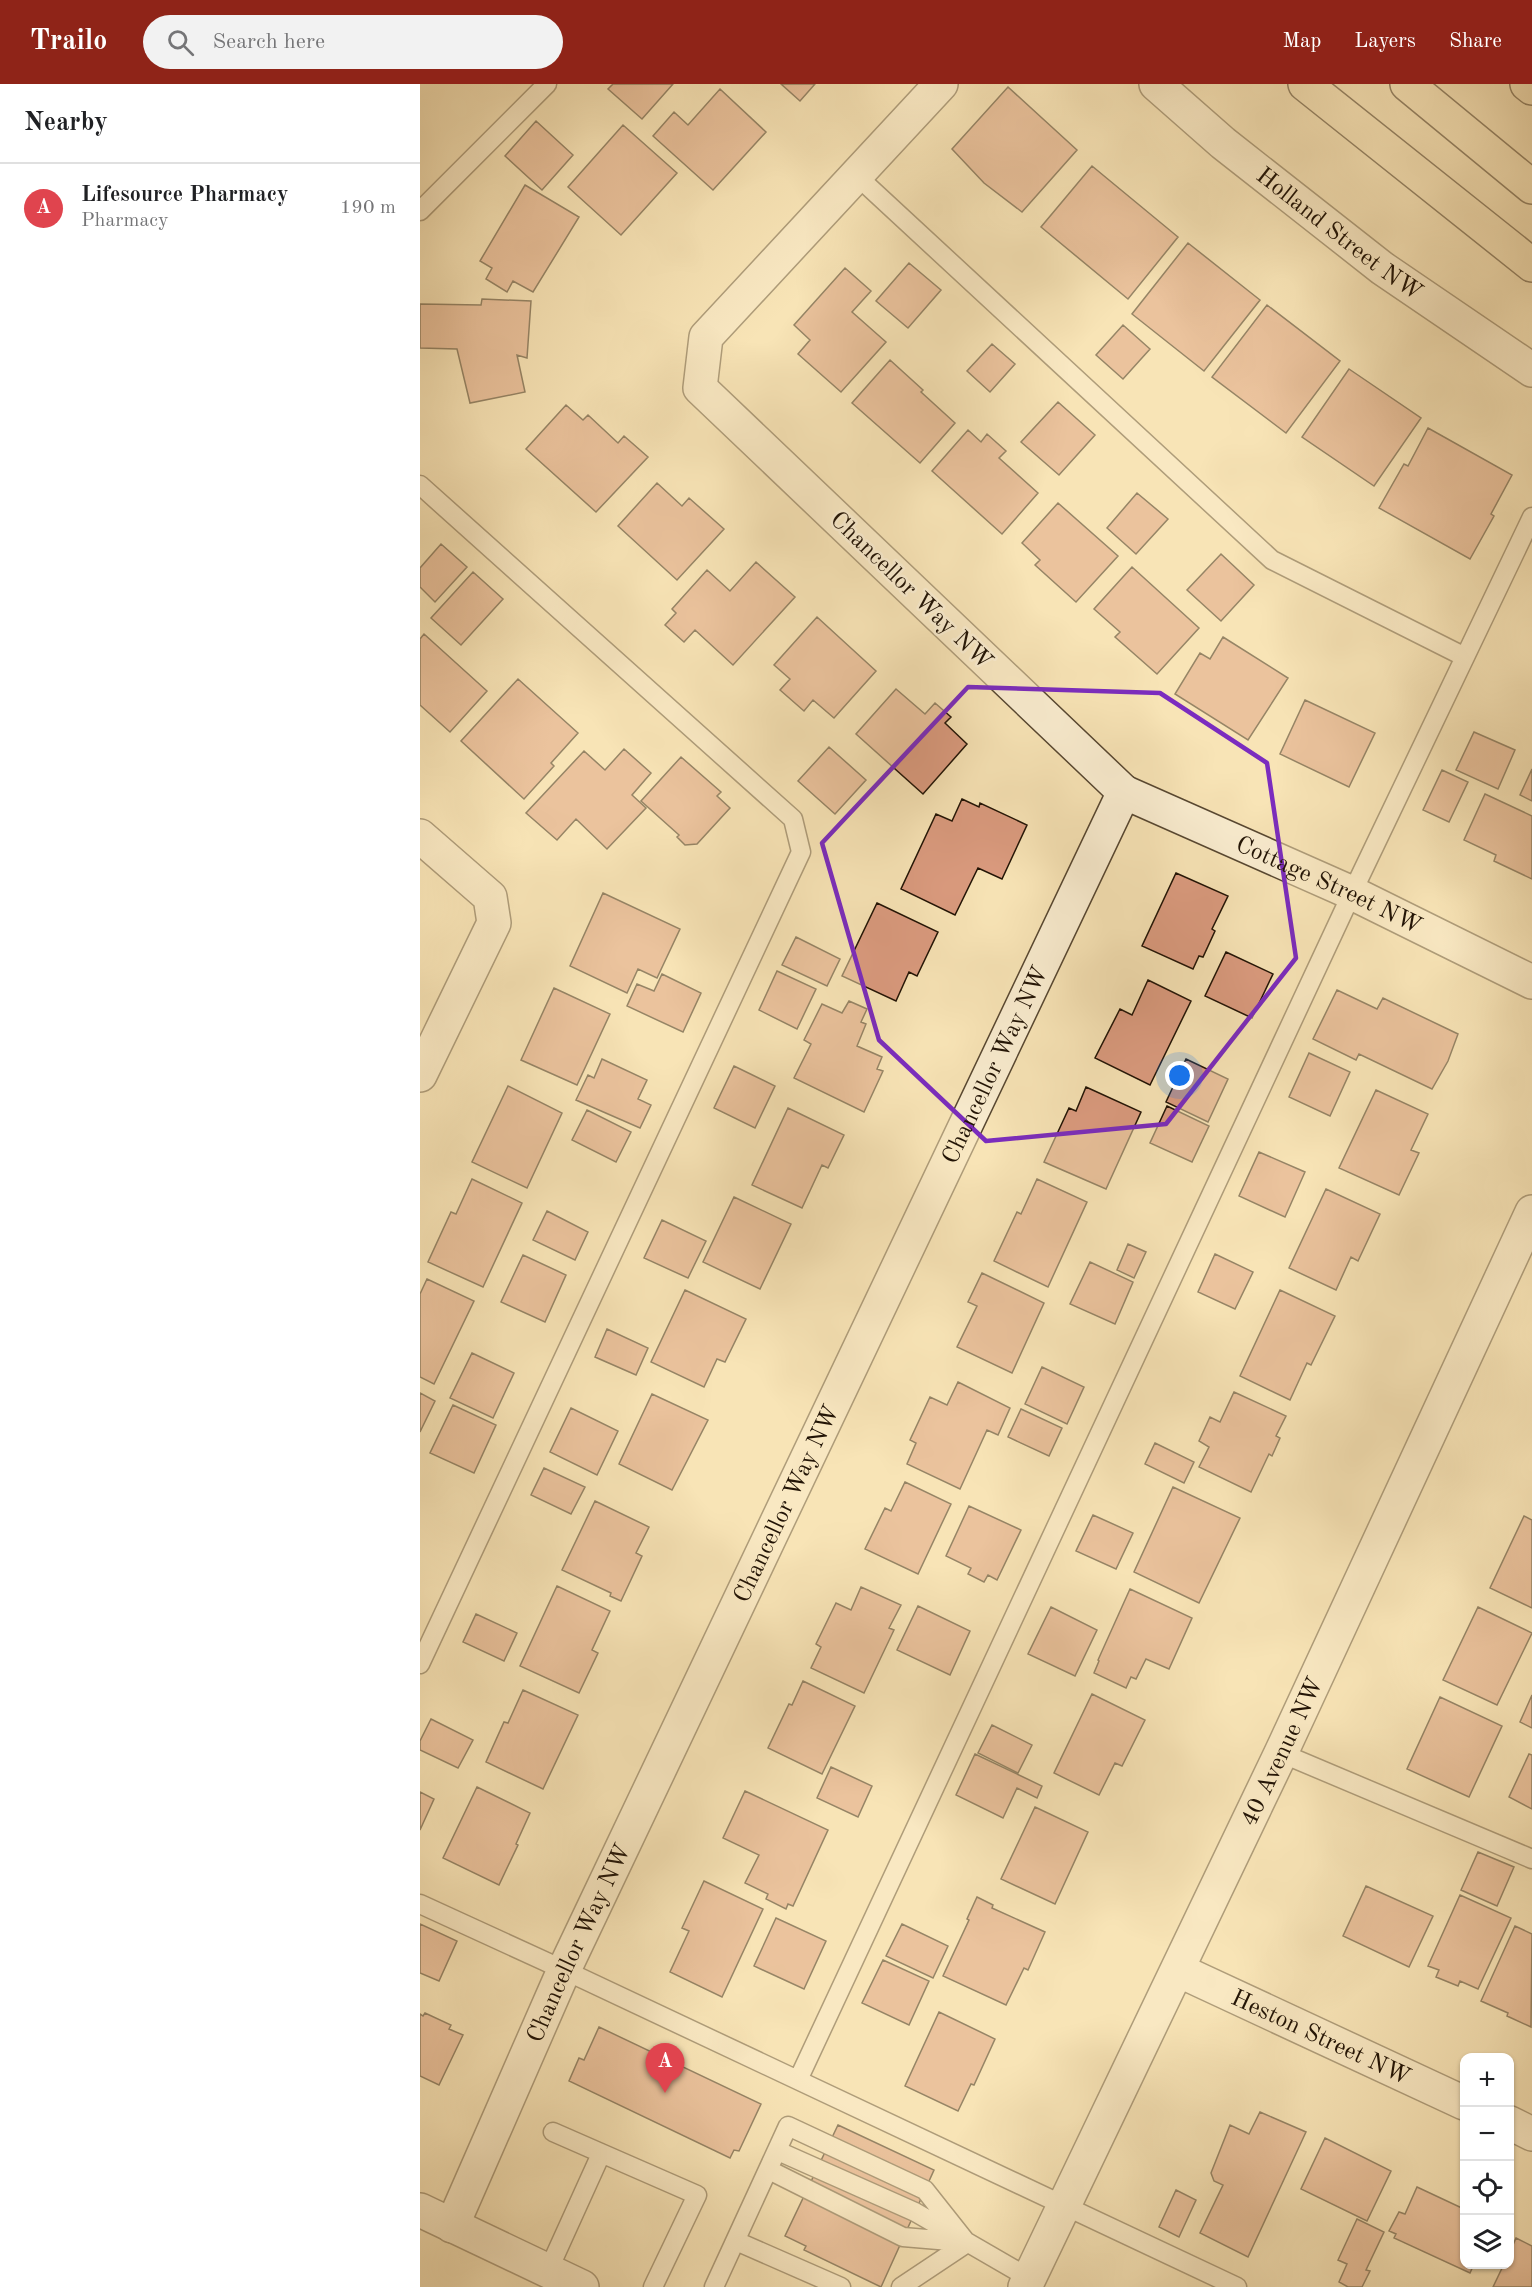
<!DOCTYPE html>
<html lang="en">
<head>
<meta charset="utf-8">
<style>
  :root { --surface:#fff; --page:#f2f2f2; --text:#202124; --muted:#757577; --line:#e0e0e0; --accent:#8f2418 }
  body { margin:0; font-family:"Old Standard TT",serif; background:var(--page); color:var(--text) }
  .controls { position:absolute; right:18px; bottom:18px; display:grid; overflow:hidden; border-radius:12px; box-shadow:0 2px 4px #0004 }
  .controls button { width:54px; height:54px; display:grid; place-items:center; padding:0; border:0; border-bottom:2px solid var(--line); background:var(--surface); color:var(--text); font:30px sans-serif }
  .you { position:absolute; left:760px; top:992px; width:21px; height:21px; margin:-15px; border:4px solid #fff; border-radius:50%; background:#1a73e8; box-shadow:0 0 0 9px #1a73e833 }
  .badge { display:grid; place-items:center; width:39px; height:39px; border-radius:50%; background:var(--accent); color:#fff; font-size:20px; font-weight:700 }
  .pin { position:absolute; translate:-50% -50px; filter:drop-shadow(0 2px 3px #0008) }
  .pin::after { content:''; position:absolute; top:32px; width:21px; height:18px; background:inherit; clip-path:polygon(0 0,100% 0,50% 100%) }
  .list { margin:0; padding:0; list-style:none }
  h2 { display:flex; justify-content:space-between; align-items:center; height:78px; margin:0; padding:0 24px; font-size:26px }
  h2 small { font-size:20px; font-weight:400; color:var(--muted) }
  .list li { display:grid; grid-template-columns:39px 1fr auto; gap:18px; align-items:center; box-sizing:border-box; height:90px; padding:0 24px; border-top:2px solid var(--line) }
  .list b { display:block; font-size:22px; white-space:nowrap }
  .list p { margin:0; font-size:20px; white-space:nowrap; color:var(--muted) }
  .list em { font-size:20px; font-style:normal; color:var(--muted) }
  .icon { flex:none; width:33px; height:33px; fill:none; stroke:currentColor; stroke-width:2; stroke-linecap:round; stroke-linejoin:round }
  .map { position:relative; flex:none; width:1112px; height:2203px; overflow:hidden }
  header { display:flex; align-items:center; gap:36px; box-sizing:border-box; height:84px; padding:0 30px; background:var(--accent); color:#fff }
  header strong { font-size:28px }
  nav { display:flex; gap:33px; margin-inline-start:auto; font-size:21px }
  .search { width:420px; height:54px; background:var(--page); display:flex; align-items:center; gap:15px; box-sizing:border-box; padding:0 21px; border-radius:33px; color:var(--muted); font-size:22px }
  main { display:flex }
  aside { flex:1; background:var(--surface) }
  .map>svg:first-child { display:block }
  .building { fill:#db9b7f; stroke:#211305; stroke-width:1.5 }
  .lines { fill:none; stroke-linecap:round; stroke-linejoin:round }
  .service-casing { stroke:#574731; stroke-width:21 }
  .minor-casing { stroke:#574731; stroke-width:36 }
  .tertiary-casing { stroke:#574731; stroke-width:36 }
  .primary-casing { stroke:#211305; stroke-width:36 }
  .service { stroke:#faedd0; stroke-width:18 }
  .minor { stroke:#faedd0; stroke-width:33 }
  .tertiary { stroke:#faedd0; stroke-width:33 }
  .primary { stroke:#f8e4b6; stroke-width:33 }
  .marked { fill:none; stroke:#7b2cbf; stroke-width:4.5; stroke-linejoin:round }
  .labels { text-anchor:middle; stroke-width:5; stroke-linejoin:round; paint-order:stroke }
  .street-label { font-size:24px; fill:#211305; stroke:#faedd0 }
</style>
</head>
<body>
<header>
<strong>Trailo</strong>
<div class="search"><svg class="icon" aria-label="search" viewBox="0 0 24 24"><circle cx="10" cy="10" r="6"/><path d="M15 15l6 6"/></svg>Search here</div>
<nav><a>Map</a><a>Layers</a><a>Share</a></nav>
</header>
<main>
<aside>
<h2>Nearby<small></small></h2>
<ul class="list">
<li><span class="badge" style="background:#e0444e">A</span><div><b>Lifesource Pharmacy</b><p>Pharmacy</p></div><em>190 m</em></li>
</ul>
</aside>
<div class="map">
<svg width="1112" height="2203" viewBox="0 0 1112 2203">
  <rect width="100%" height="100%" fill="#f8e4b6"/>
  <filter id="stains"><feTurbulence type="fractalNoise" baseFrequency=".00333" numOctaves="4"/><feColorMatrix values="0 0 0 0 .2 0 0 0 0 .09 0 0 0 0 .02 0 0 0 .5 -.17"/></filter>
  <radialGradient id="worn" r=".72"><stop offset=".6" stop-color="#630" stop-opacity="0"/><stop offset="1" stop-color="#630" stop-opacity=".3"/></radialGradient>
  <!-- building -->
  <path class="building" d="M193 0H253L222 35 188 5Z
    M361 0H395L380 17Z
    M588 3 657 66 602 128 564 99 532 65Z
    M300 5 346 48 293 106 233 52 254 28 268 41Z
    M116 37 153 71 122 106 85 72Z
    M203 41 257 89 201 151 148 103Z
    M672 82 758 153 708 215 621 143Z
    M105 101 159 133 113 208 93 197 87 208 66 195 72 184 60 177Z
    M768 159 840 216 784 287 712 230Z
    M489 179 521 206 488 244 456 217Z
    M425 184 451 207 432 228 466 258 421 308 378 270 390 256 374 241Z
    M62 215 111 217 107 274 97 271 105 308 50 319 37 265 0 264V220L61 221Z
    M847 221 920 277 866 349 792 293Z
    M703 241 730 265 703 295 676 271Z
    M572 260 595 280 570 308 547 287Z
    M470 276 503 306 501 308 535 339 500 379 432 319Z
    M929 285 1001 334 954 402 882 353Z
    M638 318 675 351 639 391 601 358Z
    M146 321 163 336 168 331 198 359 204 352 228 373 176 428 106 365Z
    M1008 344 1092 391 1071 430 1074 432 1050 475 959 424 984 380 988 382Z
    M548 346 561 358 567 350 586 367 579 374 618 409 582 450 512 387Z
    M237 399 262 422 269 414 304 445 257 496 198 442Z
    M717 409 748 435 716 470 687 444Z
    M638 419 698 472 656 518 615 481 620 476 602 459Z
    M21 460 47 483 15 518 0 503V484Z
    M801 470 834 501 801 537 767 506Z
    M336 478 375 513 313 581 275 546 264 558 245 541 256 529 252 525 287 486 310 507Z
    M712 483 779 544 737 590 695 553 700 548 674 525Z
    M53 488 83 515 41 561 11 534Z
    M397 533 456 587 414 634 393 616 384 627 360 606 370 595 354 581Z
    M4 550 67 607 30 648 0 621V555Z
    M803 553 868 594 828 656 755 610 780 569 790 575Z
    M98 595 158 649 131 679 134 682 104 715 41 657Z
    M476 605 505 630 515 619 531 633 525 639 547 660 503 710 436 650Z
    M885 616 955 649 929 703 860 670Z
    M1054 648 1095 666 1078 705 1036 686Z
    M409 663 446 696 415 730 378 697Z
    M204 665 231 689 212 711 226 724 187 765 156 735 137 756 106 729 164 667 185 686Z
    M261 673 301 708 297 712 310 724 277 760 265 761 257 753 259 751 221 717Z
    M1112 685V717L1100 711Z
    M1022 686 1048 698 1029 738 1003 726Z
    M1065 710 1112 732V795L1074 777 1076 771 1044 756Z
    M542 715 559 723 560 719 607 741 582 795 558 784 535 831 481 805 516 730 532 737Z
    M756 789 808 812 792 845 795 847 783 873 779 872 773 885 722 862Z
    M183 809 260 845 237 894 218 885 207 909 150 882Z
    M457 819 518 848 497 892 489 888 476 917 422 892Z
    M376 853 420 875 407 902 362 881Z
    M806 868 853 890 832 934 785 912Z
    M357 887 396 905 377 945 339 926Z
    M242 890 281 909 263 948 207 922 217 900 234 907Z
    M728 896 771 917 730 1001 675 974 700 925 712 931Z
    M134 904 190 930 157 1001 101 976Z
    M917 906 957 925 963 914 1038 950 1028 977 1012 1005 939 970 936 976 893 955Z
    M429 917 447 925 441 938 446 940 437 962 462 973 457 985 463 987 444 1028 374 994 391 960 384 956 402 920 422 929Z
    M889 969 930 988 910 1032 869 1013Z
    M182 975 227 996 218 1015 231 1021 220 1044 156 1016 168 991 174 994Z
    M766 975 808 995 788 1038 746 1018Z
    M314 982 355 1002 335 1044 294 1024Z
    M88 1002 142 1029 107 1104 52 1078Z
    M666 1003 721 1028 686 1105 624 1078 649 1024 656 1027Z
    M956 1006 1008 1030 991 1066 999 1069 979 1111 919 1084Z
    M747 1022 789 1042 772 1078 730 1059Z
    M368 1024 424 1051 408 1084 402 1081 382 1124 332 1101Z
    M167 1026 211 1048 196 1078 152 1056Z
    M839 1068 885 1088 865 1133 819 1112Z
    M52 1095 102 1119 63 1203 8 1178 31 1128 36 1130Z
    M617 1095 667 1118 628 1203 574 1177 597 1128 601 1130Z
    M906 1105 960 1130 938 1177 931 1173 916 1206 869 1184Z
    M314 1113 371 1140 340 1205 283 1178Z
    M127 1127 168 1148 155 1176 113 1156Z
    M242 1136 286 1157 268 1194 224 1174Z
    M708 1160 726 1168 714 1194 697 1186Z
    M795 1170 833 1188 815 1225 778 1208Z
    M103 1171 146 1191 125 1238 81 1218Z
    M670 1178 713 1198 695 1240 650 1220Z
    M562 1189 624 1219 592 1289 537 1263 557 1222 548 1218Z
    M7 1195 54 1217 14 1300 0 1293V1210Z
    M265 1206 326 1235 305 1278 297 1275 284 1303 231 1278Z
    M860 1206 915 1232 891 1281 887 1279 870 1316 820 1292Z
    M187 1245 228 1264 216 1291 175 1273Z
    M52 1269 94 1289 73 1334 30 1314Z
    M622 1283 664 1303 647 1340 605 1320Z
    M538 1298 590 1324 578 1351 567 1346 540 1405 487 1380 496 1359 490 1356 510 1313 527 1321Z
    M814 1308 866 1332 856 1352 860 1354 852 1372 849 1370 831 1408 779 1383 789 1363 779 1357 790 1333 800 1338Z
    M0 1309 15 1317 0 1348Z
    M232 1310 288 1336 252 1406 199 1380Z
    M33 1321 76 1341 54 1389 10 1369Z
    M151 1324 198 1347 177 1391 130 1368Z
    M601 1325 642 1344 629 1372 588 1353Z
    M735 1359 774 1378 764 1399 725 1380Z
    M124 1384 165 1403 151 1430 111 1411Z
    M485 1398 531 1420 498 1490 445 1465 465 1424 471 1427Z
    M753 1403 820 1434 779 1519 714 1488Z
    M175 1417 229 1443 216 1469 222 1472 201 1517 190 1512 191 1509 142 1486Z
    M549 1422 601 1446 577 1496 568 1491 564 1498 548 1490 551 1484 526 1472Z
    M673 1431 713 1449 696 1485 656 1467Z
    M1104 1432 1112 1436V1524L1070 1504Z
    M137 1502 190 1527 172 1566 178 1569 159 1609 100 1582Z
    M441 1503 481 1521 469 1544 474 1546 444 1609 391 1584 401 1563 396 1560 416 1519 431 1526Z
    M710 1505 772 1534 749 1585 726 1575 716 1595 711 1593 706 1604 674 1589 679 1577 678 1576Z
    M498 1522 550 1547 530 1591 477 1566Z
    M631 1523 677 1546 655 1592 608 1570Z
    M1058 1523 1112 1549 1077 1621 1023 1596Z
    M56 1530 97 1549 84 1577 43 1558Z
    M383 1597 435 1622 402 1690 348 1664 369 1620 372 1621Z
    M103 1606 158 1631 123 1705 66 1678 84 1638 88 1639Z
    M672 1610 725 1636 702 1682 695 1679 679 1711 634 1689Z
    M1112 1611V1644L1100 1638Z
    M1020 1613 1082 1642 1049 1713 987 1685Z
    M11 1635 53 1656 38 1684 0 1666V1657Z
    M572 1641 612 1661 598 1689 558 1669Z
    M555 1670 622 1702 617 1714 597 1704 583 1734 536 1711Z
    M1109 1670 1112 1671V1725L1089 1713Z
    M411 1683 452 1702 438 1733 397 1714Z
    M57 1703 110 1729 96 1760 98 1761 79 1801 23 1774Z
    M325 1707 408 1746 373 1822 368 1820 366 1825 346 1815 348 1810 325 1799 339 1771 303 1754Z
    M0 1708 14 1715 0 1746Z
    M615 1723 668 1748 635 1820 581 1795Z
    M1058 1768 1094 1783 1077 1822 1041 1806Z
    M284 1797 343 1825 302 1913 250 1888 269 1847 262 1844Z
    M946 1802 1013 1832 989 1883 923 1852Z
    M1040 1811 1091 1834 1058 1905 1040 1897 1038 1902 1016 1893 1019 1886 1008 1882Z
    M557 1813 573 1821 572 1824 625 1848 608 1886 604 1884 586 1921 523 1892 549 1836 547 1835Z
    M356 1834 406 1857 384 1905 334 1882Z
    M0 1840 37 1857 19 1897 0 1889Z
    M482 1840 528 1862 513 1894 466 1872Z
    M1095 1842 1112 1850 1111 1943 1087 1932 1088 1929 1061 1917Z
    M463 1876 509 1897 489 1941 442 1919Z
    M519 1928 575 1955 554 2001 551 2000 538 2027 485 2002Z
    M5 1929 31 1941 29 1945 43 1951 19 2001 0 1992V1930L3 1932Z
    M179 1943 341 2020 319 2067 314 2066 310 2074 149 1997 159 1974 164 1976Z
    M840 2028 886 2048 828 2173 780 2149 803 2101 794 2097 791 2089 810 2041 829 2050Z
    M418 2041 514 2086 461 2203 384 2166 386 2162 365 2152Z
    M905 2054 971 2087 947 2137 881 2105Z
    M997 2103 1044 2125V2180H1054L1050 2189 974 2154 976 2150 969 2147 979 2128 985 2130Z
    M756 2106 776 2116 759 2153 739 2143Z
    M937 2135 964 2148 946 2186 950 2187 942 2203H928L919 2198 927 2180 918 2176Z
    M1096 2154 1112 2162V2203H1073L1084 2180H1090V2168Z"/>
  <g class="lines">
    <!-- service casing -->
    <g class="service-casing">
      <path id="service" d="M436 91 852 476 1045 573
        M0 127 127 0
        M0 401 373 735 381 768 0 1580
        M861 1669 1112 1775
        M0 1820 144 1886 817 2203
        M378 1996 932 809 1112 433
        M133 2048 277 2111 233 2203
        M358 2067 495 2128 609 2194
        M349 2086 483 2153 542 2158
        M316 2157 421 2203
        M128 2187 181 2070
        M294 2203 368 2042 505 2106 547 2159
        M481 2203 547 2159"/>
    </g>
    <!-- minor casing -->
    <g class="minor-casing">
      <g id="minor">
        <path id="s1" d="M736 0 803 59 962 184 1112 286"/>
        <path id="s2" d="M704 708 932 809 1112 898"/>
        <path d="M0 752 70 813 74 839 0 991"/>
        <path id="s3" d="M758 1886 1044 2019"/>
        <path d="M1090 2039 1112 2050"/>
        <path id="s4" d="M32 2142 144 1886 704 708 280 304 286 253 521 0"/>
        <path id="s5" d="M605 2203 861 1669 1112 1128"/>
      </g>
    </g>
    <!-- tertiary casing -->
    <g class="tertiary-casing">
      <path id="tertiary" d="M0 2126 162 2203"/>
    </g>
    <!-- primary casing -->
    <g class="primary-casing">
      <path id="primary" d="M885 0 1112 181
        M987 0 1112 103
        M1107 0 1112 4"/>
    </g>
    <!-- service -->
    <use href="#service" class="service"/>
    <!-- minor -->
    <use href="#minor" class="minor"/>
    <!-- tertiary -->
    <use href="#tertiary" class="tertiary"/>
    <!-- primary -->
    <use href="#primary" class="primary"/>
  </g>
  <!-- marked area -->
  <path d="M0 0H1112V2203H0ZM548 603 740 609 847 679 876 874 746 1040 566 1057 459 956 402 759Z" fill="#f8e4b6" fill-opacity=".55" fill-rule="evenodd"/>
  <path class="marked" d="M548 603 740 609 847 679 876 874 746 1040 566 1057 459 956 402 759Z"/>
  <g class="labels">
    <!-- street labels -->
    <g class="street-label">
      <text dy="8" stroke="none"><textPath href="#s1" startOffset="237">Holland Street NW</textPath></text>
      <text transform="translate(492 506) rotate(44)" y="8">Chancellor Way NW</text>
      <text dy="8" stroke="none"><textPath href="#s2" startOffset="225">Cottage Street NW</textPath></text>
      <text dy="8" stroke="none"><textPath href="#s4" startOffset="1282">Chancellor Way NW</textPath></text>
      <text dy="8" stroke="none"><textPath href="#s4" startOffset="796">Chancellor Way NW</textPath></text>
      <text dy="8" stroke="none"><textPath href="#s5" startOffset="594">40 Avenue NW</textPath></text>
      <text dy="8" stroke="none"><textPath href="#s4" startOffset="310">Chancellor Way NW</textPath></text>
      <text dy="8" stroke="none"><textPath href="#s3" startOffset="158">Heston Street NW</textPath></text>
    </g>
  </g>
  <rect width="100%" height="100%" filter="url(#stains)"/>
  <rect width="100%" height="100%" fill="url(#worn)"/>
</svg>
<div class="controls">
<button>+</button>
<button>−</button>
<button><svg class="icon" aria-label="locate" viewBox="0 0 24 24"><circle cx="12" cy="12" r="6"/><path d="M12 2v4M12 18v4M2 12h4M18 12h4"/></svg></button>
<button><svg class="icon" aria-label="layers" viewBox="0 0 24 24"><path d="M12 4l9 5-9 5-9-5zM3 14l9 5 9-5"/></svg></button>
</div>
<div class="you"></div>
<div class="pin badge" style="left:245px;top:2009px;background:#e0444e">A</div>
</div>
</main>
</body>
</html>
